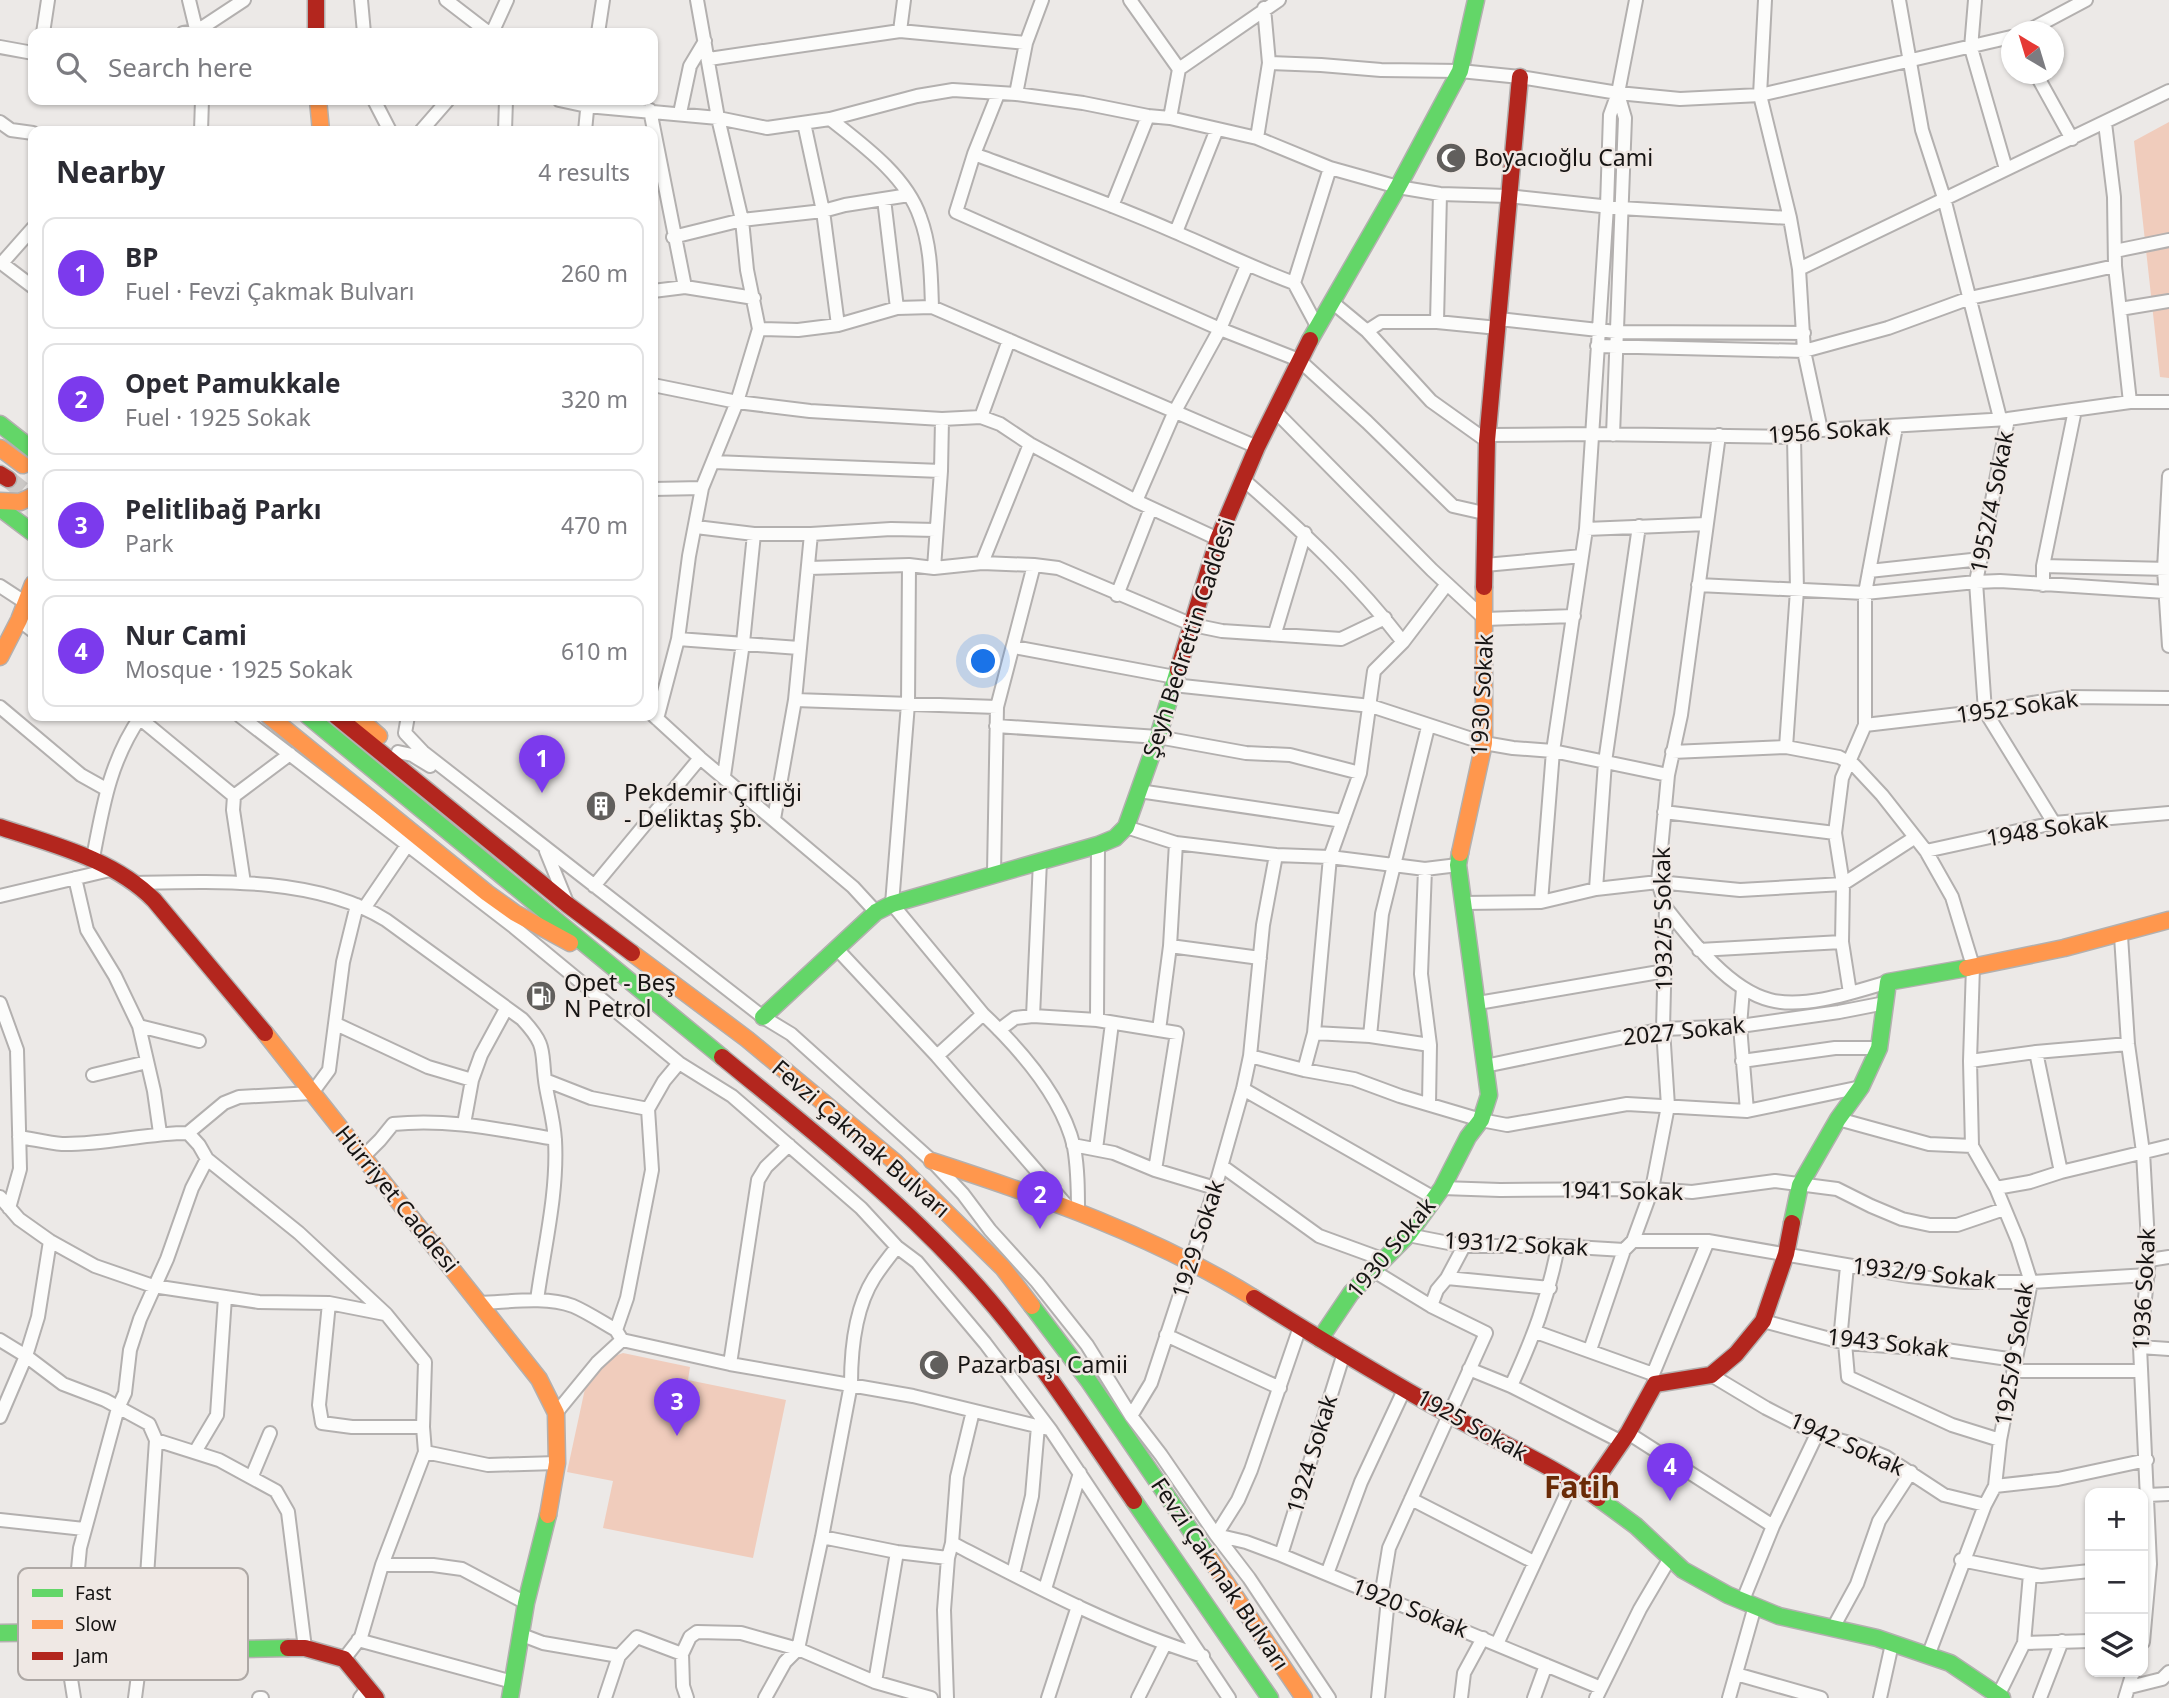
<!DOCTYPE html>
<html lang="en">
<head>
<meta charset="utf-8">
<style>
  :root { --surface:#fff; --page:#f7f7f7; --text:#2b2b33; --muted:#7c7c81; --line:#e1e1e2; --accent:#7c3aed }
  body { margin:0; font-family:"Noto Sans",sans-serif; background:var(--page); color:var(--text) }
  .controls { position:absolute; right:21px; bottom:21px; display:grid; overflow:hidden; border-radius:14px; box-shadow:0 2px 5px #0004 }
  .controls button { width:63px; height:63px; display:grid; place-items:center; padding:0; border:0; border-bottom:2px solid var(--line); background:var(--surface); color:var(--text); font:35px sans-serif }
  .compass { position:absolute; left:2001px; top:21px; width:63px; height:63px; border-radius:50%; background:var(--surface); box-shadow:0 2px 5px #0004; rotate:322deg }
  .you { position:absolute; left:984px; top:662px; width:24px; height:24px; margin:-18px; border:5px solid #fff; border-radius:50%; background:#1a73e8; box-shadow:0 0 0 10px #1a73e833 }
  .badge { display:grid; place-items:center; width:46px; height:46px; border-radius:50%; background:var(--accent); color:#fff; font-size:23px; font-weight:700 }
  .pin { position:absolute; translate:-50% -58px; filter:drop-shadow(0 2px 4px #0008) }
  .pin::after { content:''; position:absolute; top:37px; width:24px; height:21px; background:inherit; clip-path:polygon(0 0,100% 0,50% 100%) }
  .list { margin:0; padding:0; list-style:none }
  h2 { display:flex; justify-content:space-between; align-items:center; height:91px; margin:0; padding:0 28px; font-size:30px }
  h2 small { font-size:23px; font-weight:400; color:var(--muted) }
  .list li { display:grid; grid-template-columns:46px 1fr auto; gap:21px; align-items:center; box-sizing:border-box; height:112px; margin:0 14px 14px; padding:0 14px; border:2px solid var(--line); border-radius:14px }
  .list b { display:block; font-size:26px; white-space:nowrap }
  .list p { margin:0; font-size:23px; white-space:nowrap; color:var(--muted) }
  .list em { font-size:23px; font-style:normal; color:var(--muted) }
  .icon { flex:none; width:38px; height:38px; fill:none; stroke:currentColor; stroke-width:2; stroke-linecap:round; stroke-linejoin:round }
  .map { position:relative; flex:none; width:2169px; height:1698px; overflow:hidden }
  .search { position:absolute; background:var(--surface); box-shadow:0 2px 5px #0004; left:28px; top:28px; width:630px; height:77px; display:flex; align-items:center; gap:18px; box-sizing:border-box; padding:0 24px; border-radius:14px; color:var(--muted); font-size:26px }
  .panel { position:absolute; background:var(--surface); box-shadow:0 2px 5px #0004; left:28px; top:126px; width:630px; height:595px; border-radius:14px }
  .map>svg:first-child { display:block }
  .green { fill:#f0ccbc }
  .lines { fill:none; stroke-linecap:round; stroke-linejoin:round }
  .primary-tunnel { stroke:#ccc9c7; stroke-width:18; stroke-dasharray:18 9; stroke-linecap:butt }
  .street-casing { stroke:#b3b0af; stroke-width:16 }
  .fast-casing { stroke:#b3b0af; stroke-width:19 }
  .slow-casing { stroke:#b3b0af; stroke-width:19 }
  .jam-casing { stroke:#b3b0af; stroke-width:19 }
  .street { stroke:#fcfcfb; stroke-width:12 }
  .fast { stroke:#63d668; stroke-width:16 }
  .slow { stroke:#ff974d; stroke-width:16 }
  .jam { stroke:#b3261e; stroke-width:16 }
  .labels { text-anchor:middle; stroke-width:5; stroke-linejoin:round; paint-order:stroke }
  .poi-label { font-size:23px; fill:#161413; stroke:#efe8e4; text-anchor:start }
  .street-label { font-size:23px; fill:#161413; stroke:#efe8e4 }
  .district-label { font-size:30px; font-weight:bold; fill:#6a2b07; stroke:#efe8e4 }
  .key { fill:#efe8e4; stroke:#aea8a5; stroke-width:2 }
  .key-label { font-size:19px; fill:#161413 }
</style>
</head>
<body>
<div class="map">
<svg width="2169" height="1698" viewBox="0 0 2169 1698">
  <rect width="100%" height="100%" fill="#ece9e7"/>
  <!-- green -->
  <path class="green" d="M2169 122V378L2160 377 2134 141Z
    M623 1353 690 1367 688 1380 786 1400 753 1558 603 1528 613 1481 567 1472 586 1384 609 1358Z"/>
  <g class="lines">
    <!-- primary-tunnel -->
    <path class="primary-tunnel" d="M8 479 33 499"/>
    <!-- street casing -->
    <g class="street-casing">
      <path id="street" d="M189 0 197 33
        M361 0 364 33
        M446 0 489 33
        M1130 0 1179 69
        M1765 0 1760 95 1790 218 1799 269 1804 351 1821 430
        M1899 0 1922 130 1944 198 2000 418
        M1975 0 1971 48 2006 169
        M900 31 904 0
        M2026 32 2086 0
        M43 33 48 0
        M183 33 197 31 244 0
        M492 33 507 0
        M598 33 603 0
        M0 47 33 53
        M709 59 900 31 1026 43
        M1269 63 1321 65 1381 70 1460 71 1520 77 1618 93 1680 99 1760 95 2011 37
        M2036 74 2072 139
        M998 94 974 154 956 212 1220 329 1299 360 1367 422 1453 506 1484 513
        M1016 94 1026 43 1042 0
        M374 100 390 131
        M559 100 587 106 718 118 767 128 830 119 917 96 953 90 1016 94 1083 103 1148 116 1170 118 1257 138 1330 168 1398 187 1440 194 1508 196 1620 208 1790 218
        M650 110 685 287
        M680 113 690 66 705 41
        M1170 118 1179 69 1279 0
        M830 119C863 145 906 176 920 217 931 246 931 277 932 307
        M0 122 11 130 33 133
        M804 123 823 211 838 325
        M2105 123 2114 197 2115 266 2130 402
        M201 131 202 100
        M421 131 448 100
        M505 131 506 100
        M585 131 588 100
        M1257 138 1269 63 1264 8
        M974 154C1041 179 1110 203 1175 232 1215 249 1253 268 1294 283L1317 326
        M884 199 897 308
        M1112 206 1148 116
        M1176 232 1217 129
        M673 237 742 220 823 211 845 205 909 195
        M2115 251 2169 240
        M0 262 33 287
        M2 263 33 228
        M1799 269 2169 91
        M1294 283 1330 168
        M653 291 685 287 754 298
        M1332 302 1367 331 1431 401 1487 441
        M2120 309 2169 301
        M1499 319 1616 332 1804 333
        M1437 322 1440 194
        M759 329 798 330 838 325 897 308 932 307 1257 447
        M1367 331 1381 322H1437L1498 328
        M1597 346 1804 351 1888 328 1970 298 2115 266
        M653 385 737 402 810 411 942 419 981 417 1000 424 1030 444 1136 501 1218 539
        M1275 411 1432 570 1485 619 1574 616
        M981 417 1009 340
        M2008 419 1976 582 1985 711 2054 823
        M1488 435 1592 434 1794 437 1821 430 2008 419 2130 402H2169
        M1613 435 1625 118 1618 94
        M714 462 941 471
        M2169 476 2164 569 2169 646
        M1245 481C1301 530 1357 582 1403 642
        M653 489 702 488
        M1136 501 1175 411 1220 329 1247 265
        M696 527 754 534H811L795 700 774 819
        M1586 529 1707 524
        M811 534 891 529 936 530
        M982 563 1030 444
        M909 565 908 704 892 904 983 1014C1020 1049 1062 1096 1074 1147 1078 1169 1078 1190 1078 1212
        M1485 565 1582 556
        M2043 566 2169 569
        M809 568 909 565 934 568 982 563 1034 565 1058 568 1193 625 1222 631 1341 639 1385 618
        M934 568 941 471 942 419
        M1869 571 1981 559
        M1698 585 1865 593 1976 582 2000 581 2165 592
        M2043 585V566L2075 410
        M0 586 26 603
        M1117 595 1151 508
        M19 620 33 631
        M1275 633 1305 533
        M678 639 799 648
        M1014 647 1175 677
        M1173 685 1371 706 1484 743 1513 748 1553 751 1668 775
        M795 700 997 707
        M0 707 81 775 106 789
        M653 715 700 758 853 887 876 912
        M137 716 234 796 233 810 244 883
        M240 716 514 927 679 1063 732 1096 861 1208 897 1247 917 1262 985 1343 1050 1429 1229 1698
        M408 716 405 733 423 752 763 1017 791 1034 932 1161 963 1194 990 1230 1037 1282 1087 1345 1131 1416 1161 1455 1216 1535 1249 1578 1329 1698
        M657 719 678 639 689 556 702 488 737 402 759 329 747 270 742 220 718 118 697 0
        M1865 725 1985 711 2068 697 2169 698
        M996 726 1158 737 1246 753 1290 755 1360 773
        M1786 747 1797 590 1794 437
        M398 752 412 755 430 766
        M1672 752 1786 747 1839 757 1854 765 1882 795 1926 851 1952 897 1973 966 1970 1061 1972 1146 1996 1188 2018 1241 2031 1282 2000 1440 1995 1486 1985 1505 1928 1656
        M724 776 743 643 754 534
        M1139 791 1343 821
        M234 796 290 754
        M1664 812 1835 833
        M1126 827 1176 843 1276 855 1330 857 1425 869 1458 865
        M546 851 568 905
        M1926 851 2054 823 2169 813
        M93 858C103 805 110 761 141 716
        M1425 869 1421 974 1430 1045 1429 1104
        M994 873 997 707 1034 565
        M75 878 87 930 115 976 139 1026 154 1091 160 1133
        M137 883C216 881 317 877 386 920L522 1019C549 1048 540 1051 546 1087 549 1104 554 1122 555 1140 558 1193 544 1248 537 1300
        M594 886 700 758
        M1596 889 1605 762 1639 526
        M0 896 110 870
        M1541 902 1553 751 1586 529 1607 206 1610 115 1618 93 1636 0
        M1463 903 1541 902 1596 889 1658 882 1740 890 1843 884 1914 838
        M365 907 408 844
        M1666 908C1691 940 1729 990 1770 1000 1805 1009 1854 992 1888 982
        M2121 936 2128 1044 2143 1152 2149 1260 2140 1347 2150 1564 2143 1642
        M1170 946 1260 958
        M837 949 937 1056 1068 1207
        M1699 950 1842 942
        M1743 989 1740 1026 1747 1111
        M1850 993 1842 942 1843 884 1835 833 1842 778 1865 725V593L1896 427
        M0 1003 17 1050 20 1169 9 1208
        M1478 1003 1665 971
        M1033 1016 1040 861
        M1097 1020 1098 845
        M336 1024 428 1067 472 1080
        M139 1026 199 1041
        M999 1030 1015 1018 1033 1016 1097 1020 1177 1033 1155 1170
        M1159 1030 1170 946 1176 843
        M1314 1033 1370 1036 1430 1045
        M1370 1036 1382 914 1428 727
        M2036 1052 2061 1172
        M937 1056 983 1014
        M1250 1056 1304 1070 1354 1079 1400 1096 1481 1120 1507 1125 1627 1104 1747 1111 1861 1087
        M1742 1061 1835 1048H1879
        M1970 1061 2036 1052 2128 1044
        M1485 1066 1663 1029 1740 1026 1839 1012 1885 1003
        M1304 1070 1314 1033 1330 857 1360 773 1374 671 1403 642 1447 584
        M93 1075 147 1062
        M545 1080 591 1098 648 1109
        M1243 1089 1434 1198
        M1838 1119 1929 1144 1972 1146
        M464 1124 472 1080 481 1055 506 1009
        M188 1133 224 1103 239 1097 312 1093 329 1070 343 962 357 905
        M19 1137C33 1139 48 1143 62 1144 104 1145 146 1133 188 1133L199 1145 207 1159 299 1233 386 1314 425 1362 423 1427 425 1452 382 1565 361 1637 344 1659
        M1073 1145 1114 1153 1155 1170 1215 1188
        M1096 1149 1112 1023
        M363 1157 380 1140 393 1124C448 1118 501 1130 555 1139
        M1222 1166 1319 1236 1382 1259
        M1442 1188 1500 1190 1652 1189 1692 1192 1775 1181 1837 1189 1871 1206 1902 1219 1930 1225H1957L2004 1209
        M1996 1188 2030 1182 2061 1172 2169 1146
        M0 1197 19 1219 50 1241 95 1266 153 1286 259 1302 329 1303 385 1314
        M1408 1235 1464 1246H1558L1624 1250
        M1633 1241H1708L1910 1276 1965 1282H2031L2148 1275
        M2149 1260 2169 1257
        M1372 1270 1431 1306 1486 1333 1389 1548 1381 1597
        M1447 1278 1464 1246
        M329 1303 319 1405 322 1423 352 1427H423
        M480 1303C510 1302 544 1296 573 1306 587 1312 602 1322 616 1330
        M1431 1306 1437 1290 1447 1278 1550 1288
        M1763 1321 1845 1343 1946 1350 2015 1360
        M1300 1327 1251 1470 1238 1500 1216 1535 1246 1542 1281 1555 1601 1688
        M1536 1332 1653 1374
        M1166 1335 1280 1388
        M0 1340 26 1356 63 1384 105 1400 149 1424 156 1440 143 1637 135 1698
        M622 1340 730 1364 913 1396 1049 1429
        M1840 1341 1847 1266
        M1845 1343 1848 1377 1952 1425 2000 1440
        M2140 1347 2169 1349
        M1590 1350 1624 1250 1633 1241 1652 1189 1668 1106 1663 1029 1666 908 1658 882 1668 775 1681 715 1719 435
        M730 1364 758 1180 766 1167 789 1145
        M1469 1369 1511 1386 1620 1441
        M2015 1371H2141
        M1711 1375 1766 1408 1817 1434 1857 1445 1886 1457 1944 1495 1985 1505
        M1655 1384 1653 1374 1708 1241
        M1511 1386C1533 1338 1548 1299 1558 1246
        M556 1413 597 1363 622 1340 616 1330 627 1298 652 1170 648 1109 664 1081 679 1063
        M1131 1416 1151 1383 1215 1188 1243 1089 1250 1056 1263 925 1276 855
        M0 1417 26 1356 38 1317 50 1241
        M1628 1433 1773 1526
        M156 1440 219 1460 276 1491 288 1512 305 1648
        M195 1452 217 1415 225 1297
        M425 1452 488 1465 557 1463
        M252 1476 270 1433
        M1995 1486 2058 1479 2147 1460
        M2147 1495 2169 1494
        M1411 1499 1534 1562
        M0 1520 84 1529
        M822 1537 897 1552 948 1558
        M952 1543C1033 1585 1115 1629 1203 1656
        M1281 1555 1344 1353
        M1961 1560 2041 1576 2090 1571
        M382 1565H433L462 1569 526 1603
        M1013 1574 1032 1496 1038 1426
        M1327 1574 1361 1482 1405 1388
        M1045 1589 1080 1473
        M1743 1600 1773 1526 1817 1434
        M1833 1628 1857 1584 1879 1521 1911 1472
        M522 1635 543 1643 619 1656
        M358 1640 513 1682
        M2024 1643 2090 1641
        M1497 1644 1573 1480
        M1736 1674 1821 1698
        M875 1682 897 1552
        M2130 1687 2162 1679 2169 1672
        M74 1698 67 1654 72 1632 80 1548 118 1408 125 1393 130 1350 140 1319 167 1259 192 1188 207 1159
        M259 1698H262
        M360 1698 367 1689
        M605 1698 619 1656 637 1637 682 1654
        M687 1698 683 1686 682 1654 690 1637 697 1632 741 1633 798 1649 875 1682 931 1698
        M765 1698 785 1662 798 1649 822 1537 851 1384C851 1349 855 1308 874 1278 881 1267 889 1257 897 1247
        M947 1698 944 1610 948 1558 952 1543 957 1477 973 1411
        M1048 1698 1078 1606
        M1138 1698 1165 1644
        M1378 1698 1388 1599
        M1461 1698 1464 1673 1483 1638
        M1534 1698 1546 1665
        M1596 1698 1640 1609 1670 1558
        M1729 1698 1755 1606
        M1880 1698 1892 1644
        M1997 1698 2024 1643 2030 1574
        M2040 1698 2062 1641
        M2125 1698 2133 1672"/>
    </g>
    <!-- fast casing -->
    <g class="fast-casing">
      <path id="fast" d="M1310 340 1398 187 1460 71 1476 0
        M0 424 33 450
        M0 508 33 533
        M308 716 722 1057
        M763 1017 876 912 892 904 1098 845 1115 838 1126 827 1158 737 1178 670
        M1792 1223 1800 1185 1838 1119 1861 1087 1879 1048 1888 982 1967 968
        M1032 1306 1088 1380 1210 1559
        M1320 1339 1351 1293 1408 1235 1442 1188 1468 1137 1481 1120 1489 1095 1458 865 1460 853
        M1598 1498 1636 1526 1683 1570 1728 1595 1779 1616 1877 1638 1950 1663 2002 1698
        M1134 1501 1270 1698
        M0 1633 72 1632 143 1637 240 1649 288 1648
        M510 1698 526 1603 548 1515"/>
    </g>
    <!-- slow casing -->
    <g class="slow-casing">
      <path id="slow" d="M318 100 321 131
        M0 448 23 465
        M0 501 20 502 33 496
        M0 657 19 620 33 584
        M269 716 487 893 515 913 570 943
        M356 716 379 736
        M1460 853 1484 743V587
        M632 953 747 1039 895 1162 1003 1268 1032 1306
        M1967 968 2064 948 2169 920
        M265 1033 539 1379 556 1413 557 1463 548 1515
        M932 1161C1043 1197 1154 1236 1254 1298
        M1210 1559 1304 1698"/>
    </g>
    <!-- jam casing -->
    <g class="jam-casing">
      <path id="jam" d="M316 0V33
        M0 474 8 479
        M1484 587 1487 441 1520 77
        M1178 670 1218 539 1257 447 1310 340
        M336 716 568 905 632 953
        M0 827C54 845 113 859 154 900L265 1033
        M722 1057C807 1127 893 1194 967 1275 1031 1344 1081 1425 1134 1501
        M1254 1298C1318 1338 1382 1377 1448 1414 1498 1442 1552 1465 1598 1498
        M1588 1491 1628 1433 1655 1384 1711 1375 1736 1354 1763 1321 1786 1254 1792 1223
        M288 1648H305L344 1659 376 1698"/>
    </g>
    <!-- street -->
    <use href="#street" class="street"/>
    <!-- fast -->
    <use href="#fast" class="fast"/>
    <!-- slow -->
    <use href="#slow" class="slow"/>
    <!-- jam -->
    <use href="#jam" class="jam"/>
  </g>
  <!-- icons -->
  <defs>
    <g id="mosque-disc" transform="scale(1.575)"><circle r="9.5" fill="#615f5d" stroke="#efe8e4"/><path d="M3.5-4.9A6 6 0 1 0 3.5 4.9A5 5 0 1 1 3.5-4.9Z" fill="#fff"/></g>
    <g id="building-disc" transform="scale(1.575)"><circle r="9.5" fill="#615f5d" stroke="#efe8e4"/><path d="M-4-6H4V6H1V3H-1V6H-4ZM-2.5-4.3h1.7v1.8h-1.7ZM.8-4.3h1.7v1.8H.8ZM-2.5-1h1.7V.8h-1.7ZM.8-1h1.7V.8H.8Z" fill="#fff"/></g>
    <g id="fuel-disc" transform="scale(1.575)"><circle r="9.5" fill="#615f5d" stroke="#efe8e4"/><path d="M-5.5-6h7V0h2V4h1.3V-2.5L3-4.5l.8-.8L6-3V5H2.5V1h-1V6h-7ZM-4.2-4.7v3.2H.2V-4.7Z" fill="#fff"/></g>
  </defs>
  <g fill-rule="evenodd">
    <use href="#mosque-disc" x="1451" y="158"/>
    <use href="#building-disc" x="601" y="806"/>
    <use href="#fuel-disc" x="541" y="996"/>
    <use href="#mosque-disc" x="934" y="1365"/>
  </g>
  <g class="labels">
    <!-- poi labels -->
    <g class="poi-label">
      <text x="1474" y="166">Boyacıoğlu Cami</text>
      <text x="624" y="801">Pekdemir Çiftliği<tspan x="624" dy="26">- Deliktaş Şb.</tspan></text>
      <text x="564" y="991">Opet - Beş<tspan x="564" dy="26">N Petrol</tspan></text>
      <text x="957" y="1373">Pazarbaşı Camii</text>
    </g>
    <!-- street labels -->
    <g class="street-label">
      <text transform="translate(1829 431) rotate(-4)" y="8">1956 Sokak</text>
      <text transform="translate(1992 502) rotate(-79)" y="8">1952/4 Sokak</text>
      <text transform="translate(1189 638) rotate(-72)" y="8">Şeyh Bedrettin Caddesi</text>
      <text transform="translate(1482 695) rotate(-87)" y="8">1930 Sokak</text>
      <text transform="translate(2017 707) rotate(-8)" y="8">1952 Sokak</text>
      <text transform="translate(2047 829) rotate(-9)" y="8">1948 Sokak</text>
      <text transform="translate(1663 919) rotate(-91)" y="8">1932/5 Sokak</text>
      <text transform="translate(1684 1031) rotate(-6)" y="8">2027 Sokak</text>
      <text transform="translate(861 1139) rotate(41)" y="8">Fevzi Çakmak Bulvarı</text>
      <text transform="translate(1622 1191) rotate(1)" y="8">1941 Sokak</text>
      <text transform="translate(397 1199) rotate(51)" y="8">Hürriyet Caddesi</text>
      <text transform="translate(1198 1239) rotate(-72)" y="8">1929 Sokak</text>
      <text transform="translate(1516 1244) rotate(3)" y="8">1931/2 Sokak</text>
      <text transform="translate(1391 1248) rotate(-50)" y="8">1930 Sokak</text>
      <text transform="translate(1924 1273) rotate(6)" y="8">1932/9 Sokak</text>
      <text transform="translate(2144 1289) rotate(-87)" y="8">1936 Sokak</text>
      <text transform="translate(1888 1343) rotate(6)" y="8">1943 Sokak</text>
      <text transform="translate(2014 1354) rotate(-81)" y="8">1925/9 Sokak</text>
      <text transform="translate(1472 1425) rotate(29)" y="8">1925 Sokak</text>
      <text transform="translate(1847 1444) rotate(24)" y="8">1942 Sokak</text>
      <text transform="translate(1312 1454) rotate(-73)" y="8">1924 Sokak</text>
      <text transform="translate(1220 1574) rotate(56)" y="8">Fevzi Çakmak Bulvarı</text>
      <text transform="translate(1410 1608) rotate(22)" y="8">1920 Sokak</text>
    </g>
    <!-- district labels -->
    <g class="district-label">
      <text x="1582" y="1498">Fatih</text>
    </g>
  </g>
  <!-- legend -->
  <rect x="18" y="1568" width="230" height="112" rx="10" class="key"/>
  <rect x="32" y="1589" width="31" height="8" fill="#63d668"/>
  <rect x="32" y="1620" width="31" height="9" fill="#ff974d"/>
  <rect x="32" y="1652" width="31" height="8" fill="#b3261e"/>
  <g class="key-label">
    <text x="75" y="1600">Fast</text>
    <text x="75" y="1631">Slow</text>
    <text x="75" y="1663">Jam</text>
  </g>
</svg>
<div class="controls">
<button>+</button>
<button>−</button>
<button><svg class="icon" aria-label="layers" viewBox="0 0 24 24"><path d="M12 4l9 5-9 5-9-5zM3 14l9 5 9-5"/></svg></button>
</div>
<svg class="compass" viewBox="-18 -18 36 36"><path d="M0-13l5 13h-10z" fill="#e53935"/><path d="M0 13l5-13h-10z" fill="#7c7c81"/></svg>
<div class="you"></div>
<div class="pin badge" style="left:542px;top:793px">1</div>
<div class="pin badge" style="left:1040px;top:1229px">2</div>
<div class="pin badge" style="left:677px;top:1436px">3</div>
<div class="pin badge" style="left:1670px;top:1501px">4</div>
<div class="search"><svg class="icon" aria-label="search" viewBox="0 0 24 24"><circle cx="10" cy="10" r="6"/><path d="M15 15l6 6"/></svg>Search here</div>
<section class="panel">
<h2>Nearby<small>4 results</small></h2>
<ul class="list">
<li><span class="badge">1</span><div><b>BP</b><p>Fuel · Fevzi Çakmak Bulvarı</p></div><em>260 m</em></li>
<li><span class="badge">2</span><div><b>Opet Pamukkale</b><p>Fuel · 1925 Sokak</p></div><em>320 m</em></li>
<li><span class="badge">3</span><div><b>Pelitlibağ Parkı</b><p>Park</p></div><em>470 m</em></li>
<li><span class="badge">4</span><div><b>Nur Cami</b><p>Mosque · 1925 Sokak</p></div><em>610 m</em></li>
</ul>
</section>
</div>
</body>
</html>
